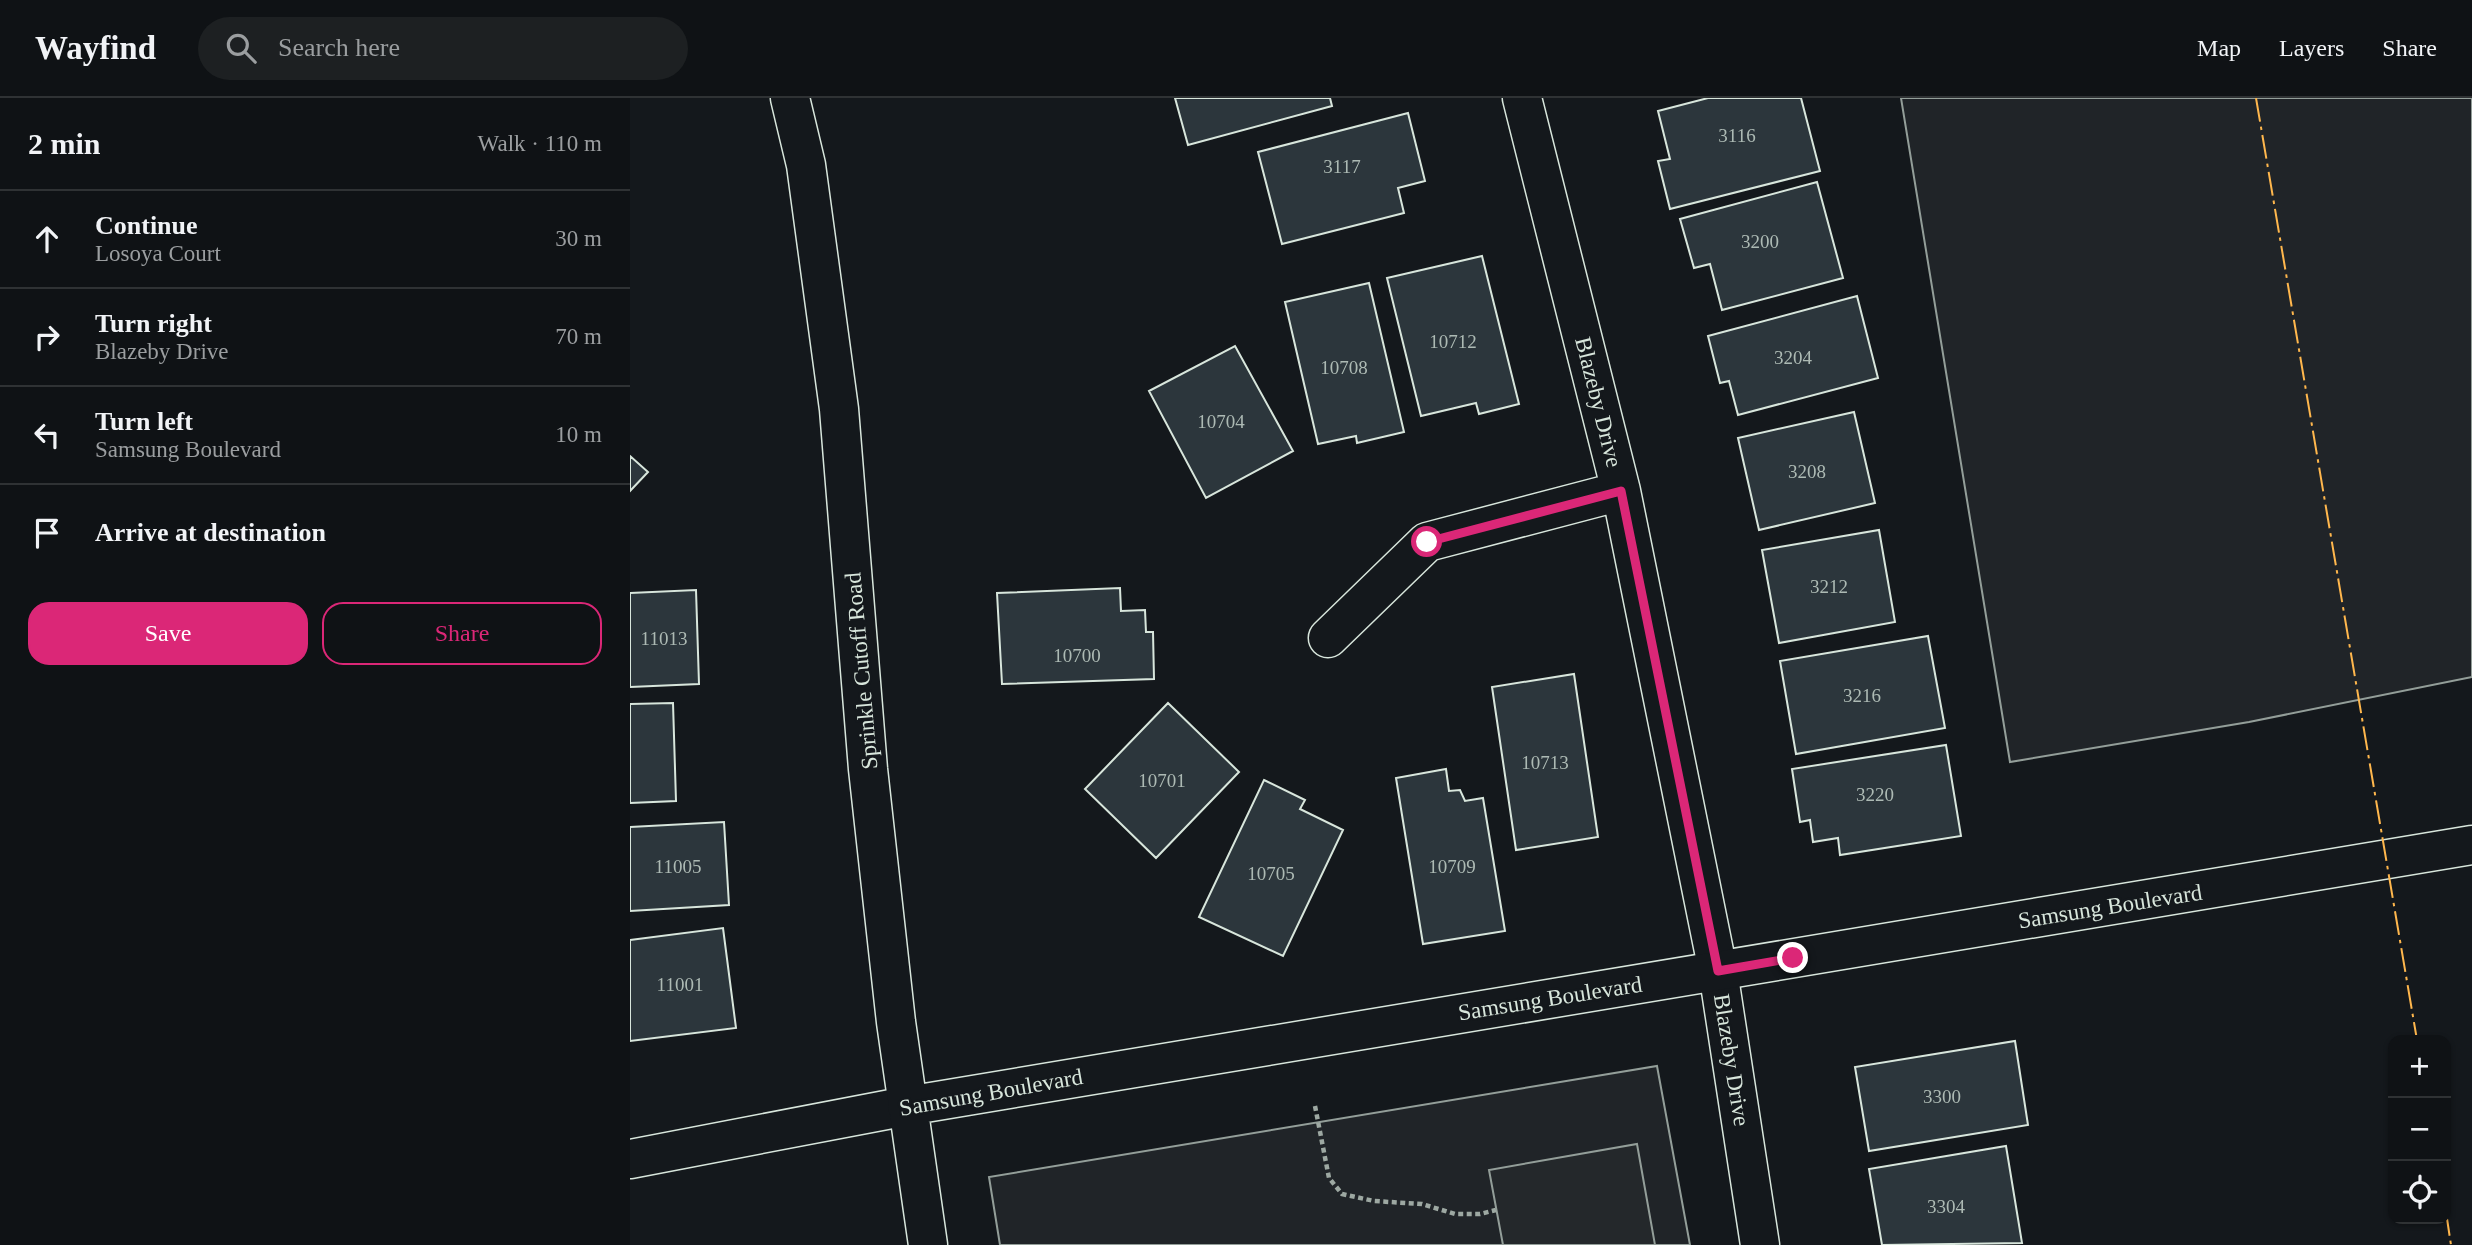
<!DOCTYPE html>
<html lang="en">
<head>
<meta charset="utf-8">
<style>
  :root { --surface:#0f1215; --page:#1d2022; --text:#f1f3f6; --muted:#9b9ea0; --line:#2f3234; --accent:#db2777 }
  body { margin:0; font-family:Georgia,serif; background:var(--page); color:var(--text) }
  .controls { position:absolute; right:21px; bottom:21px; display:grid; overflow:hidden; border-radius:14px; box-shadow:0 2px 5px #0004 }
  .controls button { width:63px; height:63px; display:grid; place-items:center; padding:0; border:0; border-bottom:2px solid var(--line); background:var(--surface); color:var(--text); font:35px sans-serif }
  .stop { position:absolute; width:21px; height:21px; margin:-16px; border:5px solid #db2777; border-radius:50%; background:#fff }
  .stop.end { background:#db2777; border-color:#fff; box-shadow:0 2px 7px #0008 }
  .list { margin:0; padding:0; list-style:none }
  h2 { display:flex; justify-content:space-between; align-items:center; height:91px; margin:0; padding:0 28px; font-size:30px }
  h2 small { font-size:23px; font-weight:400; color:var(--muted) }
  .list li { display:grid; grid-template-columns:46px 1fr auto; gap:21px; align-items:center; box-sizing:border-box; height:98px; padding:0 28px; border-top:2px solid var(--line) }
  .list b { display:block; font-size:26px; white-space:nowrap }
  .list p { margin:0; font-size:23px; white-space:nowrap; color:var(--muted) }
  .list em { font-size:23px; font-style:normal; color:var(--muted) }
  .actions { display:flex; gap:14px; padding:21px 28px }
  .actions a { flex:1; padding:16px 0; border:2px solid var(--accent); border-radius:21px; text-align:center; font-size:24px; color:var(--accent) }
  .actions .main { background:var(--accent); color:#fff }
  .icon { flex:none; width:38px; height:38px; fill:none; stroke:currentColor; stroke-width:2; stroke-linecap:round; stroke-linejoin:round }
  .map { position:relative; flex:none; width:1842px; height:1147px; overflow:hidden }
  header { display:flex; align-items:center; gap:42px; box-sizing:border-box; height:98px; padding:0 35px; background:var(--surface); border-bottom:2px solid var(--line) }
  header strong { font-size:33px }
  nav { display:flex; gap:38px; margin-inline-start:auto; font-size:24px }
  .search { width:490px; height:63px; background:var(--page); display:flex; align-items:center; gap:18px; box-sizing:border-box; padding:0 24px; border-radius:38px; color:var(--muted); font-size:26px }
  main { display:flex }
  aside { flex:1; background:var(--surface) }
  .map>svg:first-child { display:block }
  .green { fill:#202428; stroke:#939e99; stroke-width:2 }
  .parking { fill:#24282b; stroke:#939e99; stroke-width:2 }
  .building { fill:#2c363c; stroke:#d8e6dc; stroke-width:2 }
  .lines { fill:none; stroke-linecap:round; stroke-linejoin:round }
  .street-casing { stroke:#d8e6dc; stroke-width:41 }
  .secondary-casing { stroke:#d8e6dc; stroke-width:41 }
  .path { stroke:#9da8a2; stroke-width:4.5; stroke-dasharray:5 3.5; stroke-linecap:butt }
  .street { stroke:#14181c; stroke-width:38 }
  .secondary { stroke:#14181c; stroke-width:38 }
  .power { stroke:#ffb74d; stroke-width:2; stroke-dasharray:24 5 3.5 5; stroke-linecap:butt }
  .route { stroke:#db2777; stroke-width:9 }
  .labels { text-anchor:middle; stroke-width:5; stroke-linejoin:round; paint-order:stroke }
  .number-label { font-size:19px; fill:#adbab4 }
  .street-label { font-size:23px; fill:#d8e6dc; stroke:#14181c }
</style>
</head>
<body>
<header>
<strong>Wayfind</strong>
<div class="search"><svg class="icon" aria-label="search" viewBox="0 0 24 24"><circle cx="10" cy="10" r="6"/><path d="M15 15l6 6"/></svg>Search here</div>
<nav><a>Map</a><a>Layers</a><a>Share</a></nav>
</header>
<main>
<aside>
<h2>2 min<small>Walk · 110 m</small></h2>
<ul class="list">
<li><svg class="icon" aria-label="ahead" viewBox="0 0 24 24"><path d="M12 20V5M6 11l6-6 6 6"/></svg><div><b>Continue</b><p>Losoya Court</p></div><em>30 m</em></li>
<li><svg class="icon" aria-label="right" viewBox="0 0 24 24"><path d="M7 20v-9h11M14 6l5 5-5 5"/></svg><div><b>Turn right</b><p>Blazeby Drive</p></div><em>70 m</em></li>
<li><svg class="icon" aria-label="left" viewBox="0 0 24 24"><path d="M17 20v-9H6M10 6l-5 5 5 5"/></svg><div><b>Turn left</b><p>Samsung Boulevard</p></div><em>10 m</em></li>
<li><svg class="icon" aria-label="arrive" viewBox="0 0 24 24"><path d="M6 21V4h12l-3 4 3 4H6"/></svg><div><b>Arrive at destination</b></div></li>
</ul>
<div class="actions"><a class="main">Save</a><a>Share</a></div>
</aside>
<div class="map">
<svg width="1842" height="1147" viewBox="0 0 1842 1147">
  <rect width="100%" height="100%" fill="#14181c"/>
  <!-- green -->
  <path class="green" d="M1271 0H1842V579L1619 624 1380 664Z
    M1027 968 1060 1147H370L359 1079Z"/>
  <!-- parking -->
  <path class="parking" d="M1007 1046 1025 1147H873L859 1072Z"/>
  <!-- building -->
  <path class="building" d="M545 0H700L702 8 558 47Z
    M1078 0H1171L1190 73 1040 111 1028 63 1040 61 1028 13Z
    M778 15 795 83 768 90 774 115 652 146 628 54Z
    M1187 84 1213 180 1092 212 1080 166 1064 170 1050 121Z
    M852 158 889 306 849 316 846 305 791 318 757 180Z
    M739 185 774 334 727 345 726 338 688 346 655 204Z
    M1227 198 1248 280 1108 317 1099 283 1090 285 1078 238Z
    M605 248 663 353 576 400 519 293Z
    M1224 314 1245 405 1129 432 1108 340Z
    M0 358 18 374 0 393Z
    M1249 432 1265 524 1149 545 1132 452Z
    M490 490 491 513 515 512 516 534H523L524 581 372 586 367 495Z
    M66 492 69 586 0 589V495Z
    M1298 538 1315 630 1166 656 1150 563Z
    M944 576 968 739 886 752 862 589Z
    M43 605 46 703 0 705V606Z
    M538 605 609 674 526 760 455 691Z
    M1316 647 1331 738 1210 757 1208 740 1183 744 1180 722 1170 724 1162 671Z
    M816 671 819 693 830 692 835 703 853 700 875 833 793 846 766 680Z
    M634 682 675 702 670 711 713 732 653 858 569 819Z
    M94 724 99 807 0 813V729Z
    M93 830 106 930 0 943V842Z
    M1385 943 1398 1027 1239 1053 1225 969Z
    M1376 1048 1392 1145 1252 1147 1239 1071Z"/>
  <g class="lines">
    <!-- street casing -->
    <g class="street-casing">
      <path id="street" d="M892 0 991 393 1088 873 1130 1147
        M698 540 797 444 991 393
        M0 1061 277 1008"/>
    </g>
    <!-- secondary casing -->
    <g class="secondary-casing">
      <path id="secondary" d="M160 0 176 67 209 311 238 671 266 924 298 1147
        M277 1008 1842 747"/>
    </g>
    <!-- path -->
    <path class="path" d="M685 1008 699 1080 712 1096 744 1103 792 1106 825 1116H850L866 1112"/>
    <!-- street -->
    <use href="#street" class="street"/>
    <!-- secondary -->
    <use href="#secondary" class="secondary"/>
    <!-- power -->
    <path class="power" d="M1626 0 1787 942
      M1816 1114 1821 1147"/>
  </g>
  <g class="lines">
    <!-- route -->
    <path class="route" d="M797 444 991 393 1088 873 1163 860"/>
  </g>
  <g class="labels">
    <!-- number labels -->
    <g class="number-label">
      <text x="1107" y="44">3116</text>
      <text x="712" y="75">3117</text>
      <text x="1130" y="150">3200</text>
      <text x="823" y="250">10712</text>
      <text x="1163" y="266">3204</text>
      <text x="714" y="276">10708</text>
      <text x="591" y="330">10704</text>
      <text x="1177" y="380">3208</text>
      <text x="1199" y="495">3212</text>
      <text x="34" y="547">11013</text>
      <text x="447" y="564">10700</text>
      <text x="1232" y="604">3216</text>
      <text x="915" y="671">10713</text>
      <text x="532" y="689">10701</text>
      <text x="1245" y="703">3220</text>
      <text x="48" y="775">11005</text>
      <text x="822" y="775">10709</text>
      <text x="641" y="782">10705</text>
      <text x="50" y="893">11001</text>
      <text x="1312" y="1005">3300</text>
      <text x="1316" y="1115">3304</text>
    </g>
    <!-- street labels -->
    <g class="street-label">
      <text transform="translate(969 304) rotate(76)" y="8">Blazeby Drive</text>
      <text transform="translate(231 573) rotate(-95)" y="8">Sprinkle Cutoff Road</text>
      <text transform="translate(1480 808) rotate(-9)" y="8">Samsung Boulevard</text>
      <text transform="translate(920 900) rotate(-9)" y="8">Samsung Boulevard</text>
      <text transform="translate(1102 962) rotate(81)" y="8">Blazeby Drive</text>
      <text transform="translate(361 994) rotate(-10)" y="8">Samsung Boulevard</text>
    </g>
  </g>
</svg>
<div class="controls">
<button>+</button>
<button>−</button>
<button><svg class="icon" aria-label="locate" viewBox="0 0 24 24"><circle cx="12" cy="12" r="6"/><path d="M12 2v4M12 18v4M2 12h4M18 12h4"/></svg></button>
</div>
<div class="stop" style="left:797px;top:444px"></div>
<div class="stop end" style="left:1163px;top:860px"></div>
</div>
</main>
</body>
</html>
